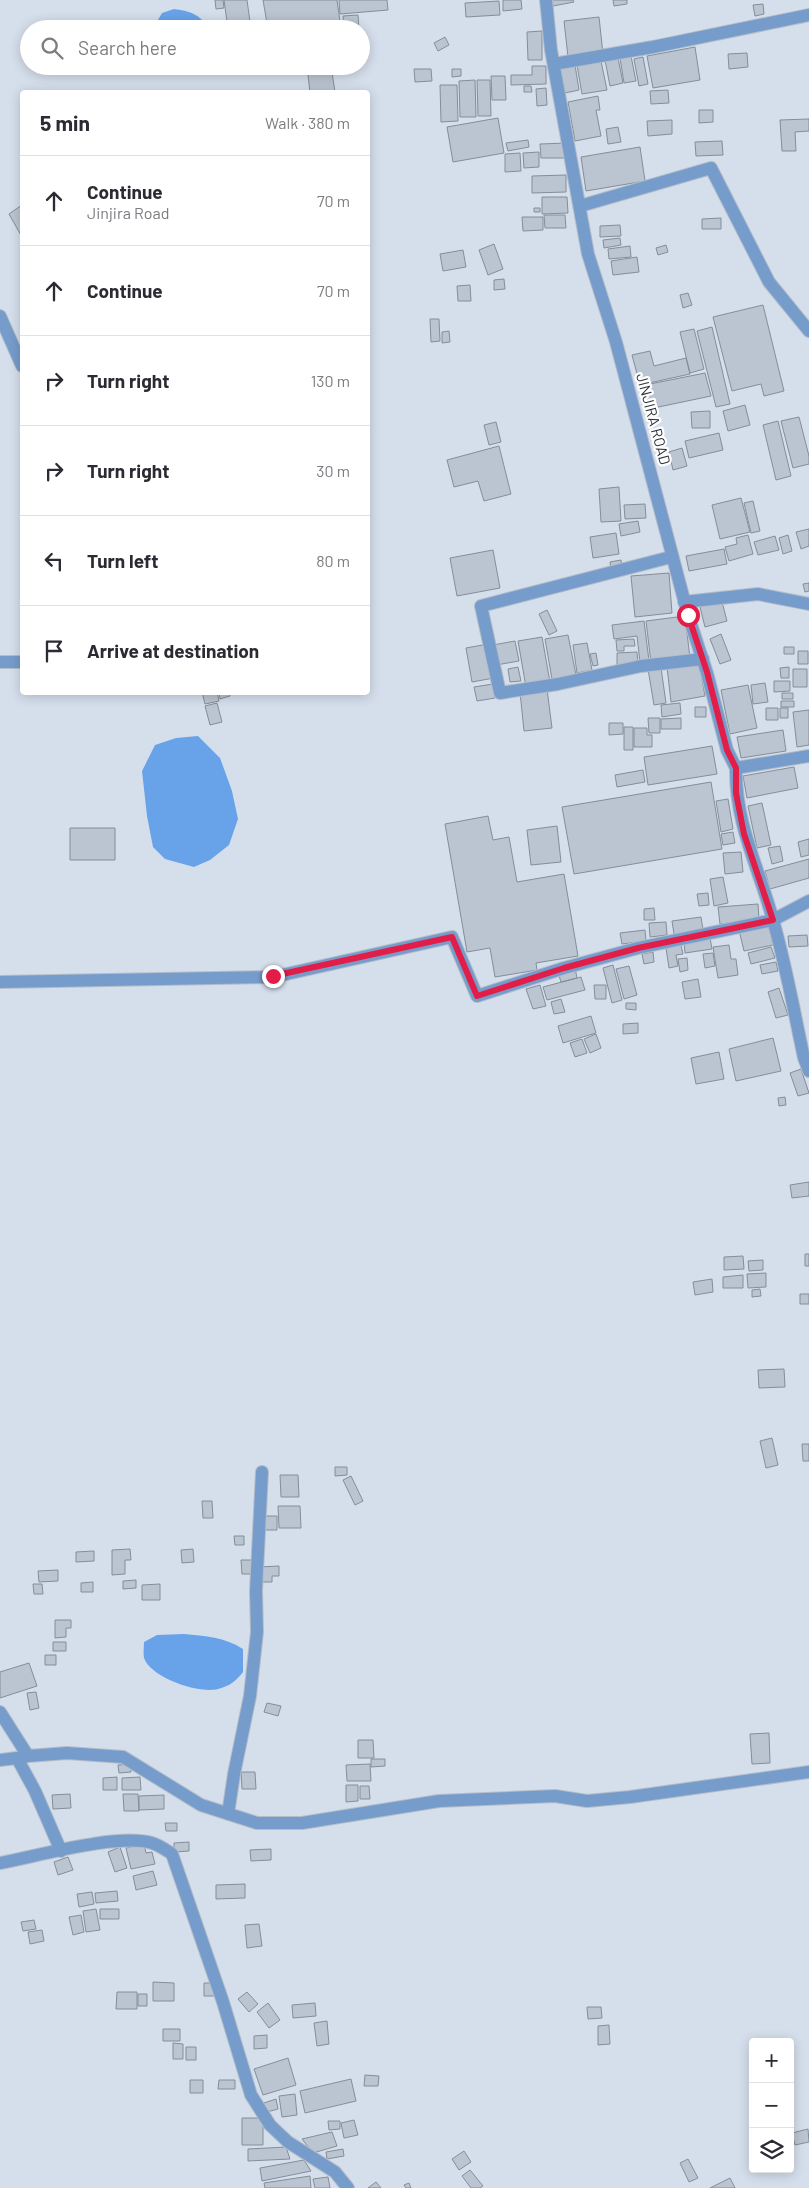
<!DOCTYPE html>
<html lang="en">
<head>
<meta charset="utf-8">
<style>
  :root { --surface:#fff; --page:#f7f7f7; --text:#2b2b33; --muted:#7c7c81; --line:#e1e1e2 }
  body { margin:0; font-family:Barlow,sans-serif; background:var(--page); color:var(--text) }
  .controls { position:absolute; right:15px; bottom:15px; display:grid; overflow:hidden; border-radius:5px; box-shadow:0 2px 12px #0003 }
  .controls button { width:45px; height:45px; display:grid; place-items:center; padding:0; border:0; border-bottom:1px solid var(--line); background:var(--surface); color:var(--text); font:25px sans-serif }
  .stop { position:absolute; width:15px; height:15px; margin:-11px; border:4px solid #e11d48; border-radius:50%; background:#fff }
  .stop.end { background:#e11d48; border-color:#fff; box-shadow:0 1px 5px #0008 }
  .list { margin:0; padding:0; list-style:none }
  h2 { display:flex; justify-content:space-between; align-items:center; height:65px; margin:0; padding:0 20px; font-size:21px }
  h2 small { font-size:16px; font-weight:400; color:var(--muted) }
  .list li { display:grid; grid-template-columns:32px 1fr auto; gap:15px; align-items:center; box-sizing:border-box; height:90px; padding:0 20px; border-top:1px solid var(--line) }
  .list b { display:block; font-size:19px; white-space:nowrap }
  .list p { margin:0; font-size:16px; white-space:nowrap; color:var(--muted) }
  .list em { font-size:16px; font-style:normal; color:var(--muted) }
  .icon { flex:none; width:28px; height:28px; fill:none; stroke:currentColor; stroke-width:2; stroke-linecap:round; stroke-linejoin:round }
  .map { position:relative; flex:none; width:809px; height:2188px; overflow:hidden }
  .search { position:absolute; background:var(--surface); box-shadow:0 2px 12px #0003; left:20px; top:20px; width:350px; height:55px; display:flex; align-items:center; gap:12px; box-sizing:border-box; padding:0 18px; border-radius:28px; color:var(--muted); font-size:19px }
  .panel { position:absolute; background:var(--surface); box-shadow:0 2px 12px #0003; left:20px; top:90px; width:350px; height:605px; border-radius:5px }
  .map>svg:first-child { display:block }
  .water { fill:#68a3ea }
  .building { fill:#bbc5d1; stroke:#848e99 }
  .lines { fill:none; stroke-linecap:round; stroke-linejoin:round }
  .street-casing { stroke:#b4bdc8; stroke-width:14 }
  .street { stroke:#769ccb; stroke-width:12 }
  .route { stroke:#e11d48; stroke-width:6 }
  .labels { text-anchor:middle; stroke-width:4.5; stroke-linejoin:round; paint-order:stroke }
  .street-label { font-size:15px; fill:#2f3338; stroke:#fff }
</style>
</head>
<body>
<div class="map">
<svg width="809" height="2188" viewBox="0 0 809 2188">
  <rect width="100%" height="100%" fill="#d5dfec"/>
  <!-- water -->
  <path class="water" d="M174 9C189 11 201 14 208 29H156L155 25 162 13Z
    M173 66H209C200 76 187 72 175 70Z
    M198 736 220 758 232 791 238 819 229 845 210 860 194 867 165 859 153 847 147 816 142 771 155 745 176 738Z
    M184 1634C205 1636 225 1637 243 1649V1672C236 1681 230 1686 218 1689 199 1694 151 1678 144 1658 143 1653 144 1647 144 1642L157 1635Z"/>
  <!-- building -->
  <path class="building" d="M215 0H223L224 8 216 9Z
    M224 0H247L251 29H228Z
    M263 0H337L341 29H268Z
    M339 0H387L388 10 340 14Z
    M503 0H521L522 9 503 11Z
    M552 0H573L574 2 553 6Z
    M613 0H627V4L614 6Z
    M499 1 500 15 466 17 465 3Z
    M763 4 764 14 755 16 753 5Z
    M358 15 359 29H344L343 16Z
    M599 17 603 54 568 57 564 21Z
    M542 31V60H528L527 32Z
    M445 37 449 45 438 51 434 43Z
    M695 47 700 80 653 88 647 56Z
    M747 53 748 67 729 69 728 54Z
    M631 56 636 81 624 83 620 58Z
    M643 57 648 84 639 86 634 59Z
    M618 58 623 83 610 86 605 60Z
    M601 61 607 90 582 94 577 65Z
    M575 65 579 90 565 93 560 68Z
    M331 66 335 92H310L307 67Z
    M532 66H546V84L511 85V75H532Z
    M414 69H431L432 81 415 82Z
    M452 69H461V76L452 77Z
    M491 76H505L506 100H492Z
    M475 80 476 117H460L459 81Z
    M477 80H490L491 116H478Z
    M440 85H457L458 121 441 122Z
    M524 86H531L532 92H524Z
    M546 88 547 105 537 106 536 89Z
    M668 90 669 103 651 104 650 91Z
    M598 96 600 110H596L601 136 575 141 568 102Z
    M699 110H713V122L699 123Z
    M498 118 504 153 453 162 447 127Z
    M809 119V131L795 132 796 151H782L780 120Z
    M672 120V134L648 136 647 121Z
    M618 127 621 142 608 144 606 129Z
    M528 140 529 147 508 151 506 143Z
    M722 141 723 155 696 156 695 142Z
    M567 143V158H541L540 144Z
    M640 147 645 181 586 191 581 157Z
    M539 152V167L524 168 523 153Z
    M520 153 521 171 505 172V154Z
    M566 175V192L532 193V176Z
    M542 197H567L568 213 542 214Z
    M22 205V237L9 214Z
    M534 208H540V212H534Z
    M544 215H565L566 228H545Z
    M522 217H543V230L523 231Z
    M721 218V229H702V219Z
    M620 225 621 236 600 237V226Z
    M620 238 621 245 604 248 603 240Z
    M494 244 503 269 488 275 479 250Z
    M666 245 668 252 658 255 656 248Z
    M630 246 631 257 609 259 608 249Z
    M463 250 466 267 443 271 440 254Z
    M637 257 639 272 613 275 611 261Z
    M504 279 505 289 494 290V280Z
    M470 285 471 301H458L457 286Z
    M688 293 692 305 683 308 680 295Z
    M763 305 784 391 764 396 761 384 732 391 713 317Z
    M430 319H439L440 341 431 342Z
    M712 327 730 404 716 407 697 331Z
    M694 329 704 369 690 373 680 332Z
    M449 331 450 342 442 343V332Z
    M650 351 654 366 686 358 690 374 640 385 632 355Z
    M705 373 711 396 649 409 645 385Z
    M745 405 750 425 728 431 723 411Z
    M710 411V428H692L691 412Z
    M799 417 809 456V464L793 468 781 421Z
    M778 421 791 476 776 480 763 425Z
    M496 422 501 442 489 445 484 425Z
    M719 433 723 450 689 458 685 441Z
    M499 446 511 494 484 501 478 481 454 487 447 460Z
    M682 448 687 466 673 470 669 452Z
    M619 487 621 521 601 522 599 489Z
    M741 498 750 532 720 539 712 505Z
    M753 501 760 531 751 533 744 503Z
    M645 504 646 518 625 519 624 505Z
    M638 521 640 532 621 536 619 524Z
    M809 529V546L801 549 796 532Z
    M616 533 619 554 593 558 590 537Z
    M748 535 753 554 729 561 725 547 737 544 736 538Z
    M788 535 792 551 783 554 779 538Z
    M775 536 779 550 758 555 754 542Z
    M724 549 727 564 689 571 686 556Z
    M493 550 500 588 457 596 450 558Z
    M621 560 622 568 611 570 610 562Z
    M669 573 672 613 635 617 631 576Z
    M809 583V591L805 592 803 584Z
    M722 602 727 621 705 627 700 607Z
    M547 610 557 631 549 635 539 614Z
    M685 616 690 658 651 663 646 621Z
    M644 621 649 661 640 662 637 636 614 639 612 625Z
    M721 634 731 660 720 664 710 639Z
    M568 635 576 675 552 679 545 639Z
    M542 637 550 682 526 687 518 641Z
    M634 639 635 646H624V651H617L616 640Z
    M515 641 519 661 496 665 493 645Z
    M587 643 592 670 577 673 573 645Z
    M488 644 494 678 472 682 466 648Z
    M784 647H794V654H784Z
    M798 651H808V664H798Z
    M637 652 638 664 617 665V653Z
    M596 653 598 665 593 666 590 654Z
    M699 663 705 696 671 702 667 667Z
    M518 667 521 681 510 682 508 669Z
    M789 667V678H781L780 668Z
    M661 668 666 703 654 705 648 669Z
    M793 669H807V687H793Z
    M774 681H790V691L774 692Z
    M765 683 768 702 753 704 751 685Z
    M493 684 495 698 477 701 474 687Z
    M748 685 757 728 730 734 721 690Z
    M547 689 552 728 524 731 520 692Z
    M202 692H217L219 701 205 704Z
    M219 692H229L230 696 220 699Z
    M782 693H793V699H782Z
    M781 701H794V707H781Z
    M217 703 222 722 210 725 205 706Z
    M680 703 681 714 662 717 661 705Z
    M695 707H706V717H695Z
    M766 708H778V720H766Z
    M780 708H788V718H780Z
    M809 710V745L797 747 793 712Z
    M648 718H660V733H649Z
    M681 718V729H661V719Z
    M609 723H623V734L609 735Z
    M624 727H633V750H624Z
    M634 728H647V735H652V747H634Z
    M783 730 786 751 741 758 737 737Z
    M712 746 717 774 648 785 644 757Z
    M794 767 798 788 747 798 743 776Z
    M643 770 645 782 617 787 615 775Z
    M711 782 722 849 574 874 562 807Z
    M728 799 733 829 721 832 716 801Z
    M762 803 771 845 757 848 748 806Z
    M488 816 493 840 509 837 517 882 564 874 578 956 536 963 537 970 495 977 490 948 467 952 445 824Z
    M557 826 561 862 531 865 527 830Z
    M70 828H115V860H70Z
    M733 832 735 843 723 845 721 834Z
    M809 839V855L801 857 798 842Z
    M780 846 783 861 772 864 768 848Z
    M741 852 743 872 725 874 723 853Z
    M809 859V878L770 889 765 871Z
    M723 877 728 903 714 906 710 879Z
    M708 893 709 905 699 906 697 894Z
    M758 904 759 920 720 924 718 907Z
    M654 908 655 920H644V909Z
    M701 917 703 930 674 934 672 921Z
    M666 922 667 935 650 937 649 923Z
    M768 924 773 945 744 951 739 930Z
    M645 930 646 941 622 944 620 933Z
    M807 935 808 946 789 947 788 936Z
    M710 938 712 949 685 953 684 941Z
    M681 945 683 954 676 955 678 966 669 968 666 948Z
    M729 945 731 959H736L738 975 718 978 713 947Z
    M771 947 775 958 751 964 748 953Z
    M653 952 654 962 644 964 642 954Z
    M713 953 715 966 705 968 703 954Z
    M687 958 688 970 680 972 678 959Z
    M776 962 778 971 762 974 760 965Z
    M613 965 622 1000 612 1003 603 968Z
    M629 966 637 995 624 999 616 969Z
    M575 968 577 978 561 982 558 972Z
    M581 977 585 990 547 1000 543 987Z
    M698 979 701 997 685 999 682 982Z
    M540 985 546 1006 533 1009 526 989Z
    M594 985H606V999H595Z
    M779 988 788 1015 776 1018 768 992Z
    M561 999 565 1012 554 1014 551 1002Z
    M626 1003H636V1010L626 1009Z
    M591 1016 596 1033 563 1043 558 1026Z
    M638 1023V1033L623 1034V1024Z
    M596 1034 601 1048 590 1053 584 1039Z
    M773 1038 781 1071 736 1081 729 1049Z
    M582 1039 587 1053 575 1057 570 1043Z
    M719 1052 724 1079 696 1084 691 1058Z
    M801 1069 809 1093 798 1096 790 1073Z
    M785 1097 786 1105 779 1106 778 1098Z
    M809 1182V1196L792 1198 790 1185Z
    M805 1254H809V1266H805Z
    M743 1256 744 1269 724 1270V1257Z
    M763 1260V1270L749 1271 748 1261Z
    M766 1273V1287L748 1288 747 1274Z
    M743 1275V1288H723V1277Z
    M712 1279 713 1292 695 1295 693 1282Z
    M760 1289 761 1296 752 1297V1290Z
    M800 1294H809V1304H800Z
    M784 1369 785 1387 759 1388 758 1370Z
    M772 1438 778 1465 766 1468 760 1441Z
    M802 1444H809V1461H803Z
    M335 1467H347V1475L335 1476Z
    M280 1475H298L299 1497H281Z
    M351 1476 363 1501 355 1505 343 1480Z
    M202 1501H212L213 1518H203Z
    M278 1506H300L301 1528H279Z
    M264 1516H277V1530H265Z
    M234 1536H244V1545H235Z
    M130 1549 131 1560H125V1574L112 1575V1550Z
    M193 1549 194 1562 182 1563 181 1550Z
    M94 1551V1561L76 1562V1552Z
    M241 1560H253V1574H242Z
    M279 1566V1576H272V1582H259V1567Z
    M58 1570V1581L39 1582 38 1571Z
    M136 1580V1588L123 1589V1581Z
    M93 1582V1592H81V1583Z
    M33 1584H42L43 1594H34Z
    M160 1584V1600H142V1585Z
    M55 1620H71V1628H66V1637L55 1638Z
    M53 1642H66V1651H53Z
    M45 1655H56V1665H45Z
    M29 1663 37 1686 0 1698V1672Z
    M36 1692 39 1708 30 1710 27 1693Z
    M267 1703 281 1706 278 1716 264 1712Z
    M769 1733 770 1763 752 1764 750 1734Z
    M358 1740H373L374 1758H358Z
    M371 1759H385V1766L371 1767Z
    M131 1764V1772L119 1773 118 1765Z
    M370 1764 371 1781H347L346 1765Z
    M241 1772H255L256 1789H242Z
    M117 1777V1790H103V1778Z
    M140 1777 141 1790H122V1778Z
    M346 1785H358V1801L346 1802Z
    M360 1786H369L370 1799H360Z
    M70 1794 71 1808 53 1809 52 1795Z
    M123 1794H138L139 1811H124Z
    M164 1795V1809L139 1810V1796Z
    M165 1823H177V1831H166Z
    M189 1842V1851L174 1852V1843Z
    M144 1844 146 1853 152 1852 155 1864 131 1869 126 1848Z
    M120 1847 127 1868 115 1872 108 1852Z
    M271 1849V1860L251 1861 250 1850Z
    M68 1857 73 1870 58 1875 54 1862Z
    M153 1871 157 1885 136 1890 133 1876Z
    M245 1884V1898L216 1899V1885Z
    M117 1891 118 1901 96 1903 95 1893Z
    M92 1892 94 1904 79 1907 77 1894Z
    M96 1909 100 1930 86 1932 83 1911Z
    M100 1909H119V1919H100Z
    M81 1915 84 1932 73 1935 69 1917Z
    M34 1920 36 1929 23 1931 21 1922Z
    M259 1924 262 1946 247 1948 245 1925Z
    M42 1930 44 1941 30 1944 28 1932Z
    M153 1982 174 1983V2001H153Z
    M204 1983H217V1996H204Z
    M117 1992H137V2009H116Z
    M247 1992 258 2004 249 2012 238 1999Z
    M138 1994H147V2006H138Z
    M268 2003 280 2020 269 2028 257 2012Z
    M315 2003 316 2016 293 2018 292 2005Z
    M587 2007H601L602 2018 588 2019Z
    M327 2021 329 2044 317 2046 314 2023Z
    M609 2025 610 2044 598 2045V2026Z
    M163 2029H180V2041H163Z
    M267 2035V2048L254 2049V2036Z
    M173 2043 183 2044V2059H173Z
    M186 2047H196V2060H186Z
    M288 2058 296 2085 263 2095 254 2069Z
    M365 2075 379 2076 378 2086H364Z
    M351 2079 356 2101 305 2113 300 2091Z
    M190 2080H203V2093H190Z
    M219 2080H235V2089H218Z
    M295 2094 297 2115 282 2117 279 2096Z
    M276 2099 278 2109 267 2112 264 2103Z
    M242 2118H263V2145H242Z
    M354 2120 358 2135 344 2138 341 2123Z
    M328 2121H340V2129L329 2130Z
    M808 2129 809 2142 795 2145 792 2133Z
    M790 2130 794 2145 790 2146Z
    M332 2132 337 2146 313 2153 302 2139Z
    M286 2147 290 2159 248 2161V2149Z
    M343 2149 344 2156 327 2159 326 2152Z
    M464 2151 471 2162 459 2170 452 2159Z
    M688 2159 698 2178 689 2182 680 2163Z
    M304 2160 311 2171 262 2181 260 2168Z
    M470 2170 483 2186 480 2188H471L462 2176Z
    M310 2176 311 2188H265L264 2183Z
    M328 2177 330 2188H315L313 2179Z
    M730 2178 735 2188H710Z
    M376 2182 381 2188H368Z
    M409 2183 411 2188H406L404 2185Z"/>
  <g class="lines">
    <!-- street casing -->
    <g class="street-casing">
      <path id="street" d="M546 0 551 50 588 254 616 342 688 615 707 673 727 750 736 768 809 756
        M554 64 653 47 809 15
        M580 206 711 168 769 282 809 331
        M0 316 22 366
        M671 557 481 606 500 693 558 684 641 666 703 659
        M684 602 758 594 809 604
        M0 662H22
        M736 768C735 824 759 868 773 920 786 965 794 1012 804 1058L809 1071
        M0 982 273 977 452 937 477 996 564 968 638 948 773 920 809 901
        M0 1712 28 1756 67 1753 123 1757 201 1805 257 1823H302L439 1801 555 1796 587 1801 630 1797 809 1772
        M17 1758 35 1791 61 1851
        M0 1760 25 1757
        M228 1814 234 1774 250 1696 257 1632 256 1591 262 1472
        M0 1863C38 1856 117 1833 152 1843 159 1845 166 1850 172 1854L223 2002 251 2095 270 2125 288 2142 335 2172 348 2188"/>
    </g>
    <!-- street -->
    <use href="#street" class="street"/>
  </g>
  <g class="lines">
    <!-- route -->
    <path class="route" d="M273 976 452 937 477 996 564 968 638 948 773 920 744 834 736 793V768L727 750 707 672 688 615"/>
  </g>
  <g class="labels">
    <!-- street labels -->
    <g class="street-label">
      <text transform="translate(653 419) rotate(75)" y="5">JINJIRA ROAD</text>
    </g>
  </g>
</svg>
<div class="controls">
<button>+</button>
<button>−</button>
<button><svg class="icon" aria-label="layers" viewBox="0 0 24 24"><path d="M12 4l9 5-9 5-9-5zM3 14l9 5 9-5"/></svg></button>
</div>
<div class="stop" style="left:688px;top:615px"></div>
<div class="stop end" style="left:273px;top:976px"></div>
<div class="search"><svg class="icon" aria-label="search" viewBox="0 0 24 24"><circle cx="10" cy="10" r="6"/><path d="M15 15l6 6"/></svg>Search here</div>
<section class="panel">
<h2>5 min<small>Walk · 380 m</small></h2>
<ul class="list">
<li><svg class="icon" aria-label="ahead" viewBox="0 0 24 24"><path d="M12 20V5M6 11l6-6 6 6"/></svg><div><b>Continue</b><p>Jinjira Road</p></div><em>70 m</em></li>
<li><svg class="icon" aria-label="ahead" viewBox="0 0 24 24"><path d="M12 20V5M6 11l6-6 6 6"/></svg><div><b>Continue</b></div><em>70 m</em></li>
<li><svg class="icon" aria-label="right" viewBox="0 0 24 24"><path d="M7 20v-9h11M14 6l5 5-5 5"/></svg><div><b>Turn right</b></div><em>130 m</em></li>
<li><svg class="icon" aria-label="right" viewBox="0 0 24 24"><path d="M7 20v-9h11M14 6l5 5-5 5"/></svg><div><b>Turn right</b></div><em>30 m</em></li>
<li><svg class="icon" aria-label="left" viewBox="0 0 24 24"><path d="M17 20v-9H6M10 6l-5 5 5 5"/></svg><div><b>Turn left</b></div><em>80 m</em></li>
<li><svg class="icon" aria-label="arrive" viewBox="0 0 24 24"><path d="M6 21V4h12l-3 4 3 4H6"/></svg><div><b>Arrive at destination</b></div></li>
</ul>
</section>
</div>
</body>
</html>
